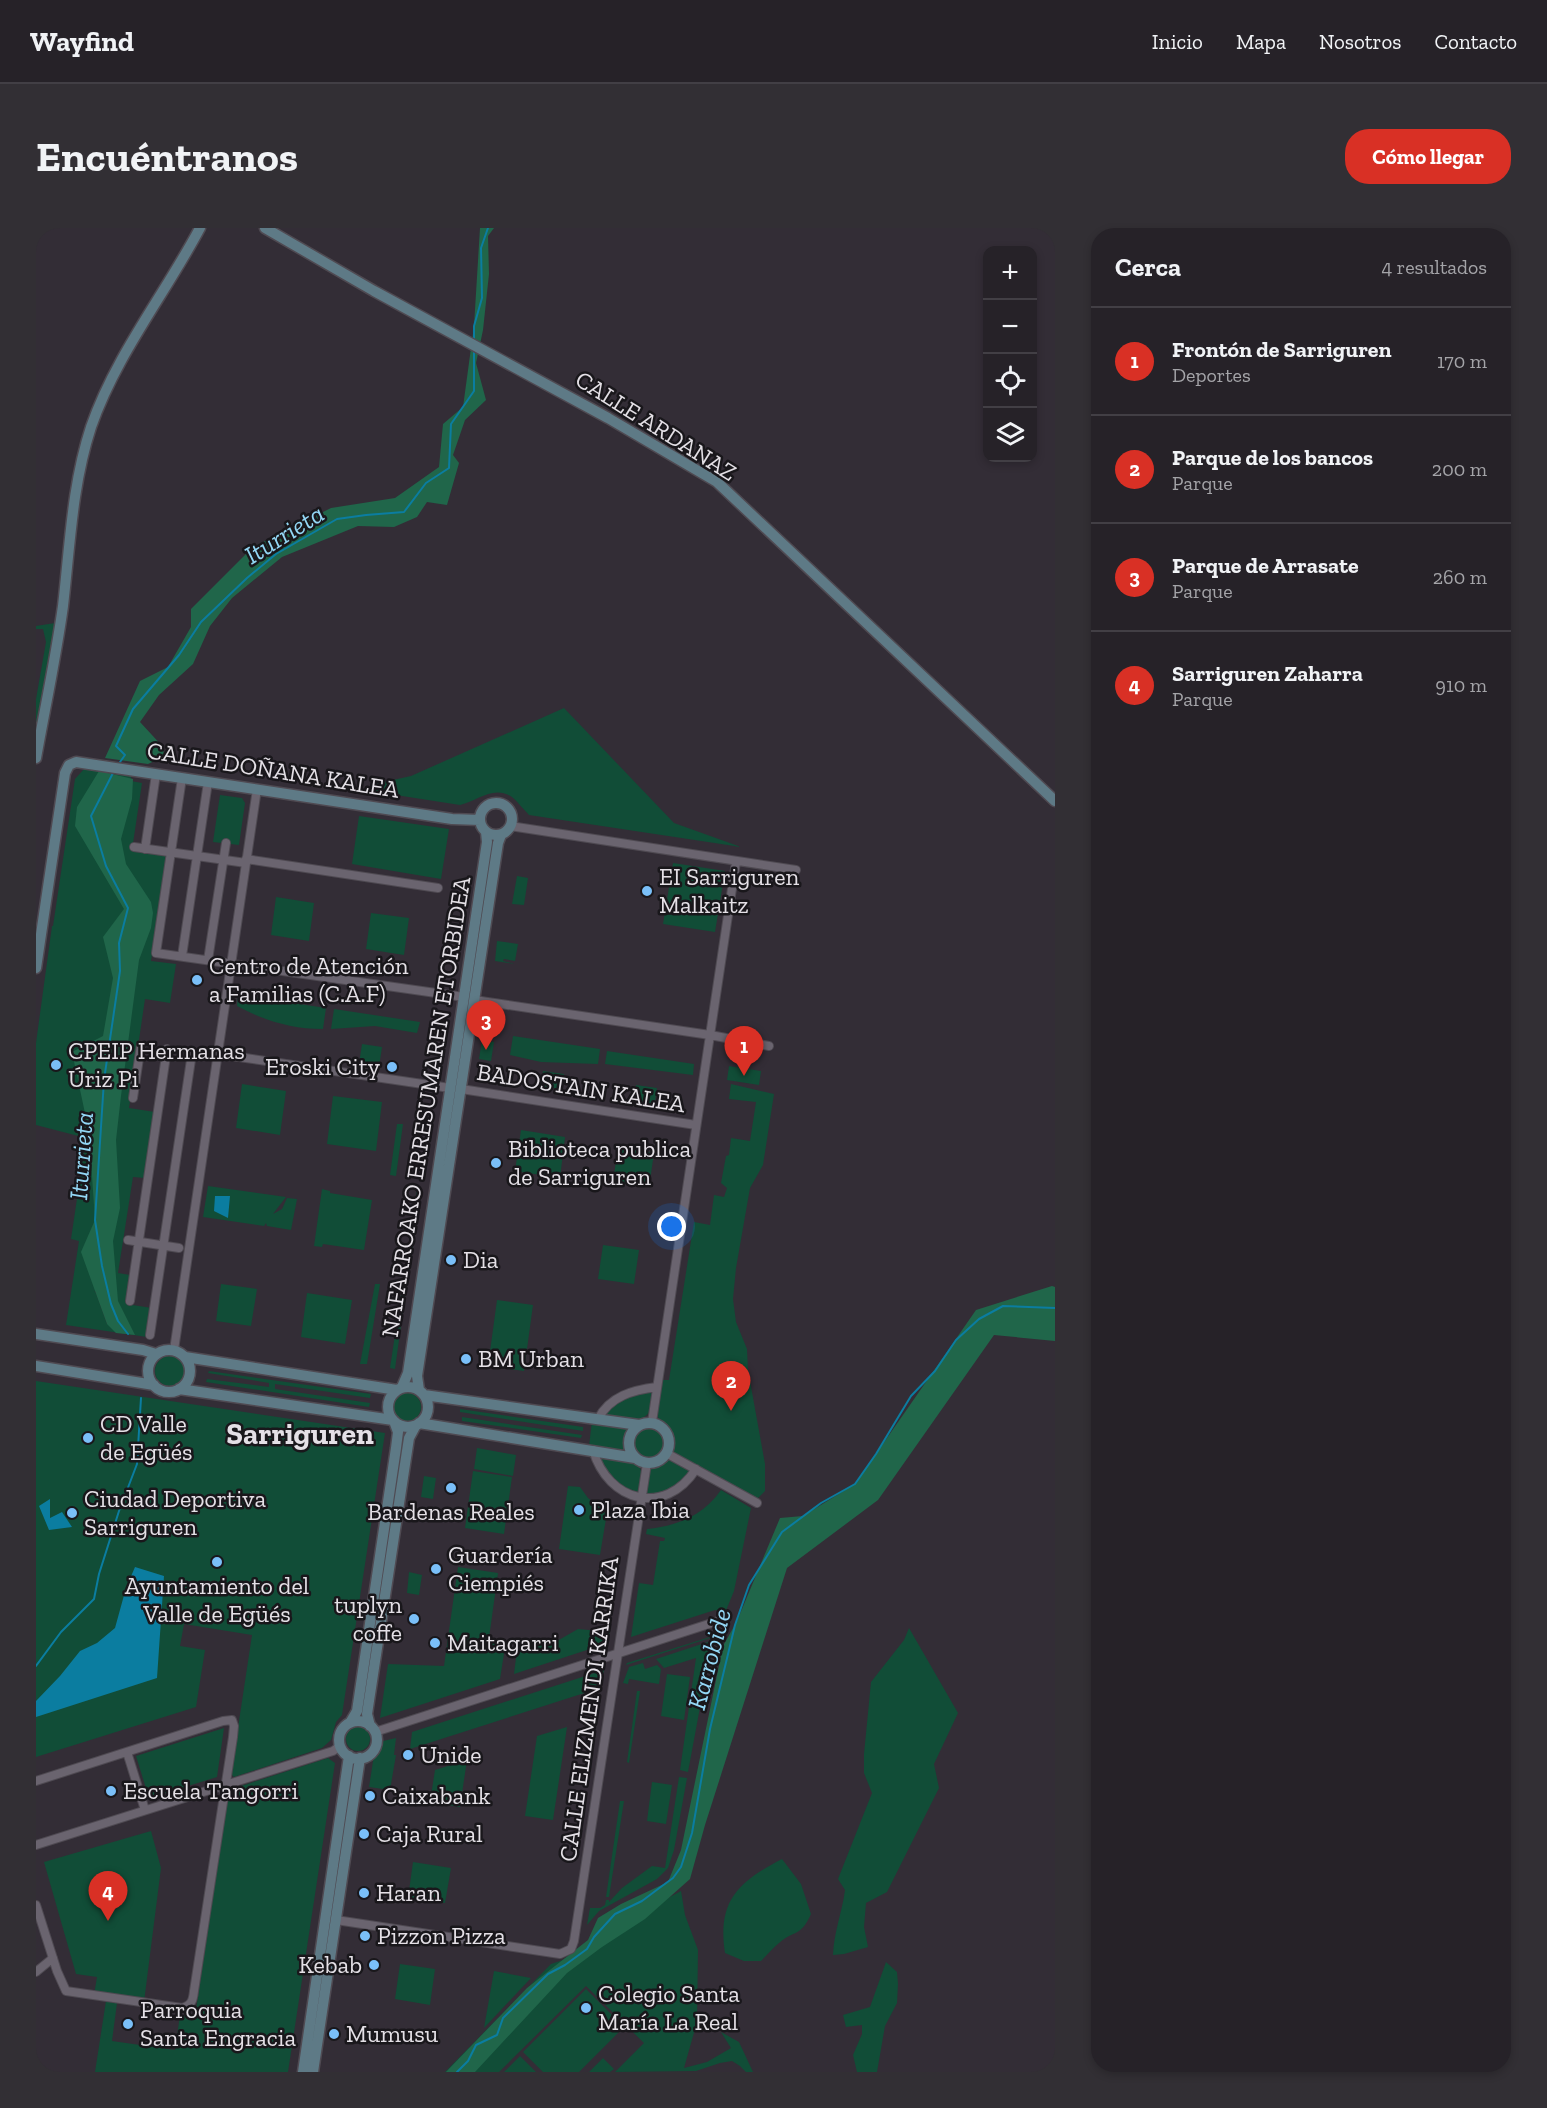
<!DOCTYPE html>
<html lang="es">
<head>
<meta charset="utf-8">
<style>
  :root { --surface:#262228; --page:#322f34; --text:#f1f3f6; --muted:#a4a4a8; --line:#423f45; --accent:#d93025 }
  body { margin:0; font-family:"Zilla Slab",serif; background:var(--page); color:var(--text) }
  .controls { position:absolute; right:18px; top:18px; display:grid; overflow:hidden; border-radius:12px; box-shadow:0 3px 9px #0003 }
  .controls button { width:54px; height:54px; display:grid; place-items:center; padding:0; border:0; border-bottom:2px solid var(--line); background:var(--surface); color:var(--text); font:30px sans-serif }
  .you { position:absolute; left:636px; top:999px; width:21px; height:21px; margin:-15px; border:4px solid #fff; border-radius:50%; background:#1a73e8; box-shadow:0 0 0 9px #1a73e833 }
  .badge { display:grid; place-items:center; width:39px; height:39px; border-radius:50%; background:var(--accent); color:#fff; font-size:20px; font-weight:700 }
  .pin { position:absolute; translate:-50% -50px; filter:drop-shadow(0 2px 3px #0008) }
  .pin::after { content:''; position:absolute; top:32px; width:21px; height:18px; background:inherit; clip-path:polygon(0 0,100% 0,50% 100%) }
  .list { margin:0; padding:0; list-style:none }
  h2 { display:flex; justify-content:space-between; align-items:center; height:78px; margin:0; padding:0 24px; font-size:26px }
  h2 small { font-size:20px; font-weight:400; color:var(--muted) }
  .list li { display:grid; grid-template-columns:39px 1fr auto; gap:18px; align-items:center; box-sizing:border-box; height:108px; padding:0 24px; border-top:2px solid var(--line) }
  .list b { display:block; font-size:22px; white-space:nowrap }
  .list p { margin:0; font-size:20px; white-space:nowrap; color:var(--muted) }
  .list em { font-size:20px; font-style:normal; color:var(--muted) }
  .icon { flex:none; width:33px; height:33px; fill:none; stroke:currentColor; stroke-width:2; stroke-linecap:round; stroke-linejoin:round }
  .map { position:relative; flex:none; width:1019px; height:1844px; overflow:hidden; border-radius:24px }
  header { display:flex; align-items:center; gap:36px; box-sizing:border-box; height:84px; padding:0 30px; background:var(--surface); border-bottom:2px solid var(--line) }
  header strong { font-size:28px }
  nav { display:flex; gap:33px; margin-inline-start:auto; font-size:21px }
  .intro { display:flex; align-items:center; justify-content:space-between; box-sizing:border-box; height:144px; padding:0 36px }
  h1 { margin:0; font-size:42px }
  .button { padding:15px 27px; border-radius:24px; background:var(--accent); color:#fff; font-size:21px; font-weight:700 }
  main { display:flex; gap:36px; padding:0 36px }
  aside { flex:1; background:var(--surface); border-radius:24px; box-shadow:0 3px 9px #0003 }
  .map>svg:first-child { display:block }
  .green { fill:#114d37; fill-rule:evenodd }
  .forest { fill:#20664a }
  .water { fill:#0b7da0 }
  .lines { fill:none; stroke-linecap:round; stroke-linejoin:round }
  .stream { stroke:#0b7da0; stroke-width:2 }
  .street-casing { stroke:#4f4a52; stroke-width:10 }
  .secondary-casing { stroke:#4f4a52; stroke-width:13 }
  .street { stroke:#6a646f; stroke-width:8 }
  .secondary { stroke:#5e7a86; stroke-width:10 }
  .poi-dot { fill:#7abff8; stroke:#19171b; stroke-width:2 }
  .labels { text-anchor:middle; stroke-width:5; stroke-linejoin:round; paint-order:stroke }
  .street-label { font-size:24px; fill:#e4e0e6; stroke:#19171b }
  .poi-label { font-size:24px; fill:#e4e0e6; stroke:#19171b; text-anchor:start }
  .water-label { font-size:26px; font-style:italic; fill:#93d7f5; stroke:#19171b }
  .district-label { font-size:30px; font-weight:bold; fill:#e4e0e6; stroke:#19171b }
</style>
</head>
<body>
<header>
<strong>Wayfind</strong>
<nav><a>Inicio</a><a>Mapa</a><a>Nosotros</a><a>Contacto</a></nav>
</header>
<div class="intro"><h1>Encuéntranos</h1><a class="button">Cómo llegar</a></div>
<main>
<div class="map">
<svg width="1019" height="1844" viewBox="0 0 1019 1844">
  <rect width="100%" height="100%" fill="#332d36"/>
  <!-- green -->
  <path class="green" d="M19 395 1 492 0 502V471L10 414 7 401H0V398Z
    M528 480 638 595 705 619 493 587C487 581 482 574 476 569 457 557 442 573 424 577L334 563 335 559 339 556 375 548Z
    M48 541 95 548V553L106 555 96 622 131 628 115 733 140 736 134 775 109 771 93 880 119 884 109 950 97 949 82 1045 94 1047 90 1076 116 1080 111 1109 30 1097 43 1013 35 1011 50 910 0 897V815L16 698H17L39 551ZM58 1063 70 1069 71 1096 60 1065Z
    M184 567 206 570 209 575 203 617 177 614Z
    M323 588 413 601 405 651 316 636Z
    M637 635 689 643 679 704 627 696Z
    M481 648 492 650 488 677 476 676Z
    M240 669 278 675 273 713 235 707Z
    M335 685 373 690 368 727 330 721Z
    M461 713 482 716 479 733 468 731 467 733 479 736 459 733Z
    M202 767 290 780 287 801C256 801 229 793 201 778Z
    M298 781 384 794 381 805 339 798 295 801Z
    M477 808 564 821 562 836 505 834 474 827Z
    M446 812 458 814 455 833 443 831Z
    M326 816 346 819 343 839 323 836Z
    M571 823 658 836 657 847 569 836Z
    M693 838 725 843 723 857 691 852Z
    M507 843 528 846 525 861 505 858Z
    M206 856 250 863 244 907 200 900Z
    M695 856 738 866 727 937 714 960 700 1040 697 1071 700 1094 711 1121 712 1142 729 1236V1263L722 1270H716L639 1227 637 1223 636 1206 620 1187 624 1152H633L658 994 674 997 678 967 688 969 691 960 685 955 690 928 693 927 695 910 714 913 720 874 693 871Z
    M600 857 621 860 618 880 597 877Z
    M297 868 346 874 340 923 291 916Z
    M361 896H367L360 948 354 947Z
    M485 902 529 909 524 950 479 943Z
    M582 920 618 925 613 959 577 954Z
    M172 958 250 969 237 986 246 981 251 970 261 971 255 1002 231 998 230 995 228 998 167 989Z
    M286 961 294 963V965L336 972 328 1022 287 1016 286 1019 278 1018Z
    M381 962H385L373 1045H369Z
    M567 1017 603 1022 598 1056 562 1051Z
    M185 1056 221 1061 215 1098 180 1093Z
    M339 1056H344L331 1136H324Z
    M366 1060 370 1061 359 1141 354 1140Z
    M271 1065 316 1072 309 1116 265 1109Z
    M461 1072 497 1077 488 1143 452 1138Z
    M119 1143a15 15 0 1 1 30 0a15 15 0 1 1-30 0Z
    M173 1143 335 1166 334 1170 239 1156V1161L334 1175 333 1179 170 1154 171 1151 233 1159V1155L172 1145Z
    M0 1153 349 1205 306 1487 300 1494 295 1512 286 1520 198 1549 195 1546 216 1407 148 1396 144 1418 169 1422 160 1479 0 1529Z
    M614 1162C617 1167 617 1170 616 1176 612 1200 585 1190 567 1188L585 1170Z
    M357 1179a14 14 0 1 1 28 0a14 14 0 1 1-28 0Z
    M424 1181 547 1199V1203L424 1184Z
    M426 1189 546 1207 545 1210 426 1193Z
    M556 1193 593 1199 587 1213 589 1224 553 1218Z
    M597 1215a15 15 0 1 1 30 0a15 15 0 1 1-30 0Z
    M441 1220 480 1227 477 1248 438 1241Z
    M561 1228C573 1229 601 1228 605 1243 606 1249 604 1257 603 1263L598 1265 576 1253Z
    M630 1232H637L652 1241 654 1246 631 1264 611 1267 608 1265 614 1241 623 1238Z
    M437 1243 476 1249 468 1306 429 1300Z
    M388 1248 400 1250 397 1271 385 1269Z
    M532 1258 544 1259 552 1270 571 1285 564 1327 523 1321Z
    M685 1262 715 1280 698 1363 689 1385 679 1382 595 1409 603 1355 617 1357 624 1313H628L629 1310 610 1306 611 1301C641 1298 667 1288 685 1262Z
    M422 1339 462 1345 453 1410 470 1413 464 1451 344 1490 352 1436 408 1438Z
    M373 1344 386 1347 383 1367 371 1365Z
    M873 1400 922 1485 898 1536 903 1560 851 1664 830 1675 828 1699 832 1719 808 1726 797 1727C798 1703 806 1685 809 1662L802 1651 836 1565 828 1545V1526L835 1454 868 1412Z
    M542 1401 574 1404 572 1415 478 1446 482 1414 514 1417Z
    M674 1409V1410L590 1437 591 1435Z
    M675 1413 676 1415 652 1544 644 1542 660 1430 628 1440 620 1431Z
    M607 1435 609 1441 621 1437 625 1441 623 1456 593 1451 592 1456 587 1455 593 1439Z
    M568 1442 564 1460 374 1521 376 1504Z
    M631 1446 654 1449 648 1492 625 1488Z
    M601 1463H604L593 1535 591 1534Z
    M310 1511a12 12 0 1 1 24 0a12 12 0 1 1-24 0Z
    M531 1499 517 1592 489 1588 501 1508Z
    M188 1500 181 1549 113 1570 100 1528Z
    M360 1510 358 1527H360L354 1562 333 1559 338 1527 343 1514Z
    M292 1530 299 1535 252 1844H59L70 1773 81 1775 76 1813 139 1822 144 1787 159 1789 192 1564 199 1560Z
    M431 1532 424 1579 394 1574 399 1542Z
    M643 1549 651 1550 638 1622 632 1640 621 1651 563 1683 551 1697 554 1680H564L569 1677 570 1672H573V1674L586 1660 616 1638 629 1640Z
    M616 1554 636 1557 630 1596 611 1593Z
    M584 1573H588L573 1669H570Z
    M115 1603 125 1640 108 1774 58 1767 61 1749 40 1746 8 1634Z
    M746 1631 765 1656 775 1686C764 1710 759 1701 743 1715 736 1721 731 1727 725 1733H708L689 1725C681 1673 702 1654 746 1631Z
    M377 1634 415 1640 409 1675 372 1670Z
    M645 1663 649 1687 662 1722 661 1794 648 1840 671 1834 695 1820 685 1804 703 1814 717 1844H710L704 1838 696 1833 684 1835 660 1843 579 1844 608 1815 550 1758 463 1844H409L515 1736 530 1731 584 1696Z
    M850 1734 861 1744 862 1756 861 1775 849 1798 841 1844H821L817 1827 826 1806V1797L810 1799 807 1787 834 1779Z
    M364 1736 399 1741 394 1777 359 1771Z
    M458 1743 495 1750 448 1800Z
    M550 1761 588 1799 543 1844H507L487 1824Z
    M484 1828 500 1844H468Z
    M567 1830 578 1841 574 1844H553Z"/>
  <!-- forest -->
  <path class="forest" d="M444 0H458L452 8 453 46 447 102 440 135 450 172 429 192 417 227 423 235 411 277 391 274 381 289 358 299 322 298 246 329 196 370 174 398 157 436 123 467 104 494 128 520 127 529 112 536 69 530 104 453 132 439 155 399V381L217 319 295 280 359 270 403 239 407 196 427 179 438 98Z
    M63 543 97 551 96 571 85 611 90 636 115 674 117 685 115 700 103 732 85 868 80 912 84 980 77 1013 82 1073 99 1107 80 1105 71 1096 45 1024 59 992 53 904 36 824 67 808 77 750 67 709 88 681 39 598 41 579Z
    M1016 1058 1019 1059V1113L958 1107 842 1272 751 1340 669 1597 654 1651 609 1691 566 1719 531 1745 439 1844H410L491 1760 552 1712 562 1690 585 1676 632 1654 645 1622 687 1418 701 1393 744 1290 767 1288 819 1256 940 1082Z"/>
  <!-- water -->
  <path class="water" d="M179 968H194L192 990 178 983Z
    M14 1271V1290L26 1284 36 1299 13 1302 3 1278Z
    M99 1339 128 1348 121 1450 0 1489V1473L24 1448 44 1423 61 1415 79 1400 90 1360Z"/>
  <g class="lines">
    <!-- stream -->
    <path class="stream" d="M438 112V98L446 70 445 20 452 0
      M84 534 89 527 80 518 97 481 143 427 165 394 211 350 240 326 301 291 330 287 368 284 390 255 413 240 415 196 438 163V120
      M77 545 55 588 70 638 92 680 83 715 84 743 68 852 59 992 66 1038 75 1076 82 1093 92 1106
      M0 1438 25 1404 58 1371 63 1346 83 1283 101 1236 105 1170
      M421 1844 432 1833 440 1817 461 1807 467 1790 512 1746 529 1737 551 1721 558 1709 579 1686 606 1673 622 1661 637 1650 645 1639 656 1605 674 1501 699 1397 713 1357 746 1304 785 1275 819 1256 840 1226 875 1168 899 1143 920 1112 943 1091 967 1078 1019 1080"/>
    <!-- street casing -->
    <g class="street-casing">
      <path id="street" d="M146 550 120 725 428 769
        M474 598 760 642
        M98 619 210 635
        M109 621 120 546
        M210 631 402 660
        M146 728 172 554
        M172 732 190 615
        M438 772 674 807 733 818
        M182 826 414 860
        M425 861 660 897
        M97 870 105 817
        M92 1012 143 1020
        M94 1073 131 821
        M114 1107 156 825
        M138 1122 221 561
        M562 1191C574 1168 597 1162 621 1159
        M616 1194 700 634
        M557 1222C572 1274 629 1289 660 1241
        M630 1225 721 1275
        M339 1504 682 1393
        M91 1524 109 1582
        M0 1553 187 1493 196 1492 198 1498 197 1509 158 1763C157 1772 156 1777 146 1780L30 1763 21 1743 0 1677
        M0 1617 297 1523 304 1518
        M300 1692 524 1726 535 1721 538 1713 611 1235
        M0 1744 17 1730"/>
    </g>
    <!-- secondary casing -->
    <g class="secondary-casing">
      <path id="secondary" d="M229 0 338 63 572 190 681 254 1019 573
        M0 530C9 480 20 429 27 378 34 317 36 257 55 199 80 127 129 66 164 0
        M444 591a16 16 0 1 1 32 0a16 16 0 1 1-32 0Z
        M0 740 29 545 33 537 40 534 416 591 444 592
        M0 1106 107 1122 120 1126
        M112 1143a21 21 0 1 1 42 0a21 21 0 1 1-42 0Z
        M149 1129 361 1162
        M0 1138 118 1157
        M366 1159 372 1145 451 614 450 604
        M352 1179a20 20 0 1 1 40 0a20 20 0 1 1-40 0Z
        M143 1161 357 1192
        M383 1162 381 1148 462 615 465 607
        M388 1167 603 1197
        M593 1215a20 20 0 1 1 40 0a20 20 0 1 1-40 0Z
        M383 1195 599 1230
        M303 1512a19 19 0 1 1 38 0a19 19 0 1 1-38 0Z
        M314 1495 321 1483 360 1220 362 1204 358 1193
        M334 1498 331 1486 373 1210 380 1197
        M267 1844 313 1528
        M277 1844 324 1530"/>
    </g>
    <!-- street -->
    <use href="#street" class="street"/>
    <!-- secondary -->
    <use href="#secondary" class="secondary"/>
  </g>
  <!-- markers -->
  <g class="poi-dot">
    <circle cx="611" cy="663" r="6"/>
    <circle cx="161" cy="752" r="6"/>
    <circle cx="20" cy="837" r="6"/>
    <circle cx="356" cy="839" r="6"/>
    <circle cx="460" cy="935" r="6"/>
    <circle cx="415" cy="1032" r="6"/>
    <circle cx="430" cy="1131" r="6"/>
    <circle cx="52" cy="1210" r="6"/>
    <circle cx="415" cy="1260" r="6"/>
    <circle cx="543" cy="1282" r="6"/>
    <circle cx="36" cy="1285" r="6"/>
    <circle cx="181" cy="1334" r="6"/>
    <circle cx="400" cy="1341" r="6"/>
    <circle cx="378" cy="1391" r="6"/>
    <circle cx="399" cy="1415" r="6"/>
    <circle cx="372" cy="1527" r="6"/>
    <circle cx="75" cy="1563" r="6"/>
    <circle cx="334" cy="1568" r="6"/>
    <circle cx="328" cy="1606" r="6"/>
    <circle cx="328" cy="1665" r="6"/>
    <circle cx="329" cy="1708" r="6"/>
    <circle cx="338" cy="1737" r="6"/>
    <circle cx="550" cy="1780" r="6"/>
    <circle cx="92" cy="1796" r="6"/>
    <circle cx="298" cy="1806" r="6"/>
  </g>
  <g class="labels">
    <!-- street labels -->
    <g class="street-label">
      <text transform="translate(620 198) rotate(32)" y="8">CALLE ARDANAZ</text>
      <text transform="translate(237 542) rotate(9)" y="8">CALLE DOÑANA KALEA</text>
      <text transform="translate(545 860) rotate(9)" y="8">BADOSTAIN KALEA</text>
      <text transform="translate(390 879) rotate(-81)" y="8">NAFARROAKO ERRESUMAREN ETORBIDEA</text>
      <text transform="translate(553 1481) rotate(-82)" y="8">CALLE ELIZMENDI KARRIKA</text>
    </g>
    <!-- poi labels -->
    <g class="poi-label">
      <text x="623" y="657">EI Sarriguren<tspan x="623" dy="28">Malkaitz</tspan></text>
      <text x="173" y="746">Centro de Atención<tspan x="173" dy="28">a Familias (C.A.F)</tspan></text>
      <text x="32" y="831">CPEIP Hermanas<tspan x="32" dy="28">Úriz Pi</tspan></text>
      <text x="344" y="847" text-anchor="end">Eroski City</text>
      <text x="472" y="929">Biblioteca publica<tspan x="472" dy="28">de Sarriguren</tspan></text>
      <text x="427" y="1040">Dia</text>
      <text x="442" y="1139">BM Urban</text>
      <text x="64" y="1204">CD Valle<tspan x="64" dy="28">de Egüés</tspan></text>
      <text x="48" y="1279">Ciudad Deportiva<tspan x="48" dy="28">Sarriguren</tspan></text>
      <text x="555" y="1290">Plaza Ibia</text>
      <text x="415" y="1292" text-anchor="middle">Bardenas Reales</text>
      <text x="412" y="1335">Guardería<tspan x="412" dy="28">Ciempiés</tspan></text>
      <text x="181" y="1366" text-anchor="middle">Ayuntamiento del<tspan x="181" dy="28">Valle de Egüés</tspan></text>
      <text x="366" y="1385" text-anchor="end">tuplyn<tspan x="366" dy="28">coffe</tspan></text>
      <text x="411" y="1423">Maitagarri</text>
      <text x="384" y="1535">Unide</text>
      <text x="87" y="1571">Escuela Tangorri</text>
      <text x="346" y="1576">Caixabank</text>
      <text x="340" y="1614">Caja Rural</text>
      <text x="340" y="1673">Haran</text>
      <text x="341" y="1716">Pizzon Pizza</text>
      <text x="326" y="1745" text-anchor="end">Kebab</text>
      <text x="562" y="1774">Colegio Santa<tspan x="562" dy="28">María La Real</tspan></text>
      <text x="104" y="1790">Parroquia<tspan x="104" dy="28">Santa Engracia</tspan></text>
      <text x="310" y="1814">Mumusu</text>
    </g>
    <!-- water labels -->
    <g class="water-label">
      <text transform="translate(248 306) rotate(-32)" y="9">Iturrieta</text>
      <text transform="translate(45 928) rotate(-86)" y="9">Iturrieta</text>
      <text transform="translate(673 1431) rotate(-75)" y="9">Karrobide</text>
    </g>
    <!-- district labels -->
    <g class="district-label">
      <text x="264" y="1216">Sarriguren</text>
    </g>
  </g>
</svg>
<div class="controls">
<button>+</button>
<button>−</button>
<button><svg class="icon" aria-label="locate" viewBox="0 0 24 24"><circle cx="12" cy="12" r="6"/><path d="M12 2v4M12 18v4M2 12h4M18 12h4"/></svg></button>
<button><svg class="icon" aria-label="layers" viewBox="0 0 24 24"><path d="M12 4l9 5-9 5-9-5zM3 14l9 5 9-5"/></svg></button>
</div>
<div class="you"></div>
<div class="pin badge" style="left:708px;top:848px">1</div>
<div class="pin badge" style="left:695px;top:1183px">2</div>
<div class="pin badge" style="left:450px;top:822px">3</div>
<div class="pin badge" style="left:72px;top:1693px">4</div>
</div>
<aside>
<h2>Cerca<small>4 resultados</small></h2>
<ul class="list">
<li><span class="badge">1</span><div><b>Frontón de Sarriguren</b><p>Deportes</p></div><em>170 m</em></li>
<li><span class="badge">2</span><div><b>Parque de los bancos</b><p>Parque</p></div><em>200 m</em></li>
<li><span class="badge">3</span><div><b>Parque de Arrasate</b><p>Parque</p></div><em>260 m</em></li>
<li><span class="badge">4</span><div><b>Sarriguren Zaharra</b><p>Parque</p></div><em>910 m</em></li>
</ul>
</aside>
</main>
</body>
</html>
